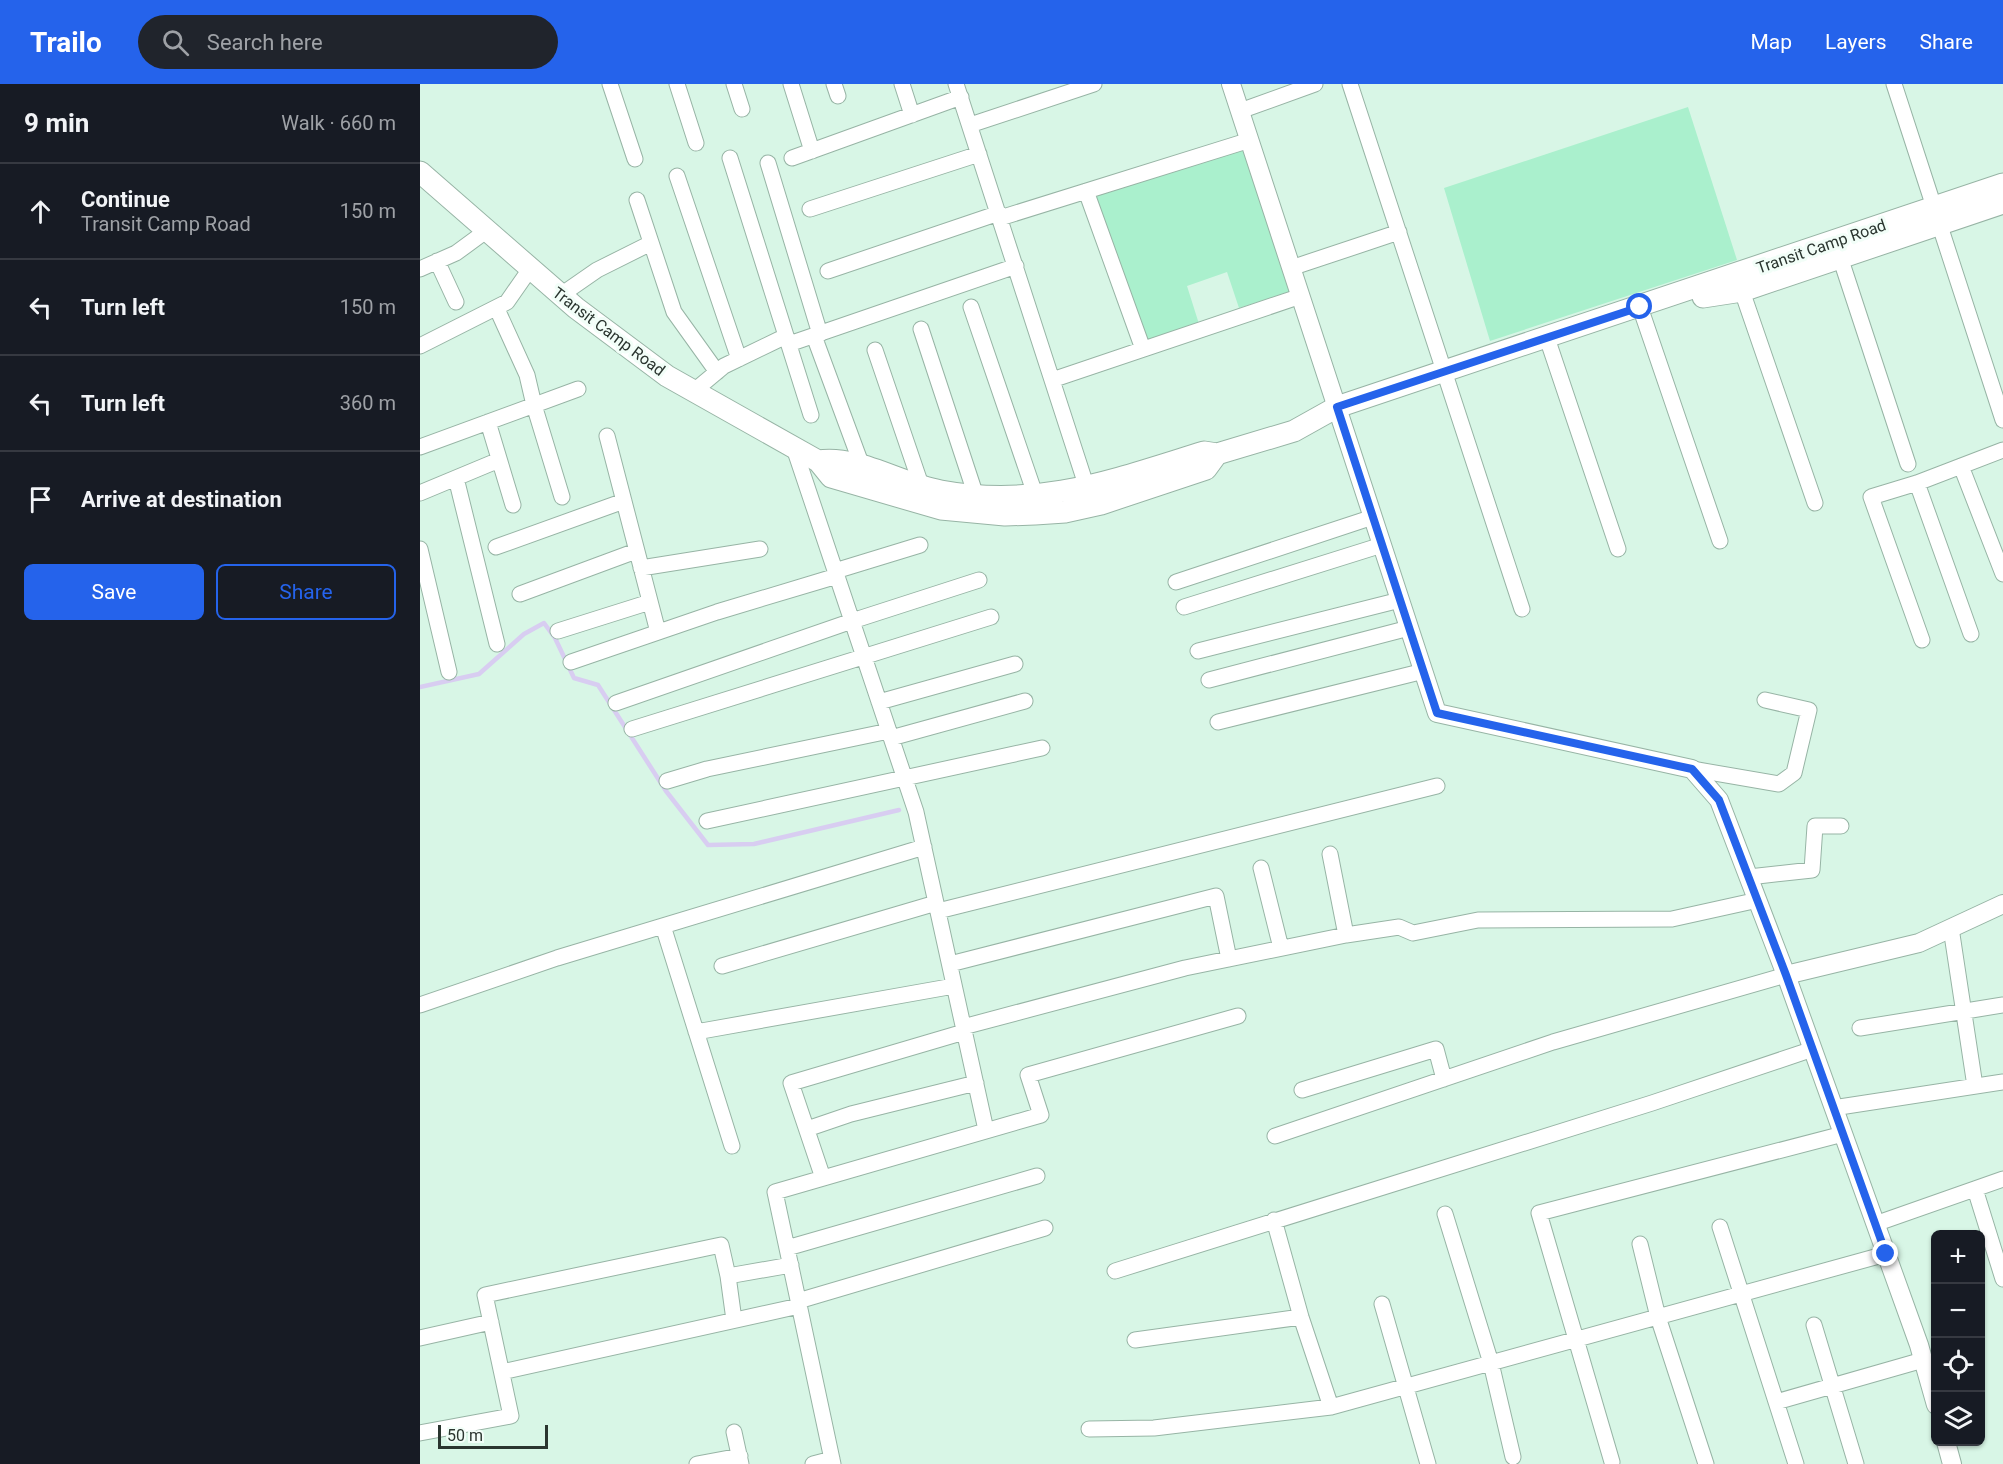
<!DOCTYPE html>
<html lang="en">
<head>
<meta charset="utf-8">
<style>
  :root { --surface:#171b24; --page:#20242c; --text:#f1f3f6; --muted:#9ea1a6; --line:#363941; --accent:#2563eb }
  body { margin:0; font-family:Roboto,sans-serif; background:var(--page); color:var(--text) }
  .controls { position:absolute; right:18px; bottom:18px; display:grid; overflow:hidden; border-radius:9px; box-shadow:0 2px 4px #0004 }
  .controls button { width:54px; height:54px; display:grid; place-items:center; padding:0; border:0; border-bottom:2px solid var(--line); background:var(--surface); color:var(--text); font:30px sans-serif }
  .scale { position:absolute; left:18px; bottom:15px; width:110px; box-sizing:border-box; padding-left:6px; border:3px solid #2a352f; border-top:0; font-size:16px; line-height:21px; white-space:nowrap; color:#2a352f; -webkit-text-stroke:4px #f2fef8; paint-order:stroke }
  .stop { position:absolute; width:18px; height:18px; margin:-14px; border:4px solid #2563eb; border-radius:50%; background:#fff }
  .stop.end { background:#2563eb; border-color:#fff; box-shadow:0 2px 6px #0008 }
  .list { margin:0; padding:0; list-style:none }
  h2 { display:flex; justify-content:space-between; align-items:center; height:78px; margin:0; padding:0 24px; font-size:26px }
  h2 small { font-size:20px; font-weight:400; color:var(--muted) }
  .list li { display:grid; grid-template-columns:39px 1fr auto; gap:18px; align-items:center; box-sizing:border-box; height:96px; padding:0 24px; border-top:2px solid var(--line) }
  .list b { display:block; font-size:22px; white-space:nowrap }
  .list p { margin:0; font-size:20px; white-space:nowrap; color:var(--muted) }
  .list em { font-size:20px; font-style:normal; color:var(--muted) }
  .actions { display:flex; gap:12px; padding:18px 24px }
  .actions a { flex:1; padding:14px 0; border:2px solid var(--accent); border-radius:9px; text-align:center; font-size:21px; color:var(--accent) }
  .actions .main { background:var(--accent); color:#fff }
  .icon { flex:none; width:33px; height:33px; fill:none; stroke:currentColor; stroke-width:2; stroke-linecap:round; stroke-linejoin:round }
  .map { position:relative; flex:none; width:1583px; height:1380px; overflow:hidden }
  header { display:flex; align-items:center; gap:36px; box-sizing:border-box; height:84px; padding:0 30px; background:var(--accent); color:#fff }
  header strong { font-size:28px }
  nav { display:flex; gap:33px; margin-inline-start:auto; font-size:21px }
  .search { width:420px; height:54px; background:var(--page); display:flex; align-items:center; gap:15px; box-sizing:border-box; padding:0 21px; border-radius:33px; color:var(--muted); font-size:22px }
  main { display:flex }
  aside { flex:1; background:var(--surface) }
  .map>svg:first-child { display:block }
  .green { fill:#aaf0cd }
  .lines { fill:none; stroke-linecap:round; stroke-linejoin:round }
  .stream { stroke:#d8cdf1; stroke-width:4.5 }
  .minor-casing { stroke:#97b4a5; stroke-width:17 }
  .tertiary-casing { stroke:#97b4a5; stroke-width:20 }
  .secondary-casing { stroke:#97b4a5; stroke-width:23 }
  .minor { stroke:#fff; stroke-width:15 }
  .tertiary { stroke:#fff; stroke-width:18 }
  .secondary { stroke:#fff; stroke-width:21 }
  .route { stroke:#2563eb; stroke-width:8 }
  .labels { text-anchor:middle; stroke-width:6; stroke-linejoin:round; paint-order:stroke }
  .street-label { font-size:16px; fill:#2a352f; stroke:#f2fef8 }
</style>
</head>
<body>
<header>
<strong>Trailo</strong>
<div class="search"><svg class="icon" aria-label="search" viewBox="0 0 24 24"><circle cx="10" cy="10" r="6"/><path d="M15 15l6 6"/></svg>Search here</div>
<nav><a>Map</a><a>Layers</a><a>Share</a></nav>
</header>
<main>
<aside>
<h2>9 min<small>Walk · 660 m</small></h2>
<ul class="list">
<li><svg class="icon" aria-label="ahead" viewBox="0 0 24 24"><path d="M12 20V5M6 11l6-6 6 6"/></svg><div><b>Continue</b><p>Transit Camp Road</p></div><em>150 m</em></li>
<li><svg class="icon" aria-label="left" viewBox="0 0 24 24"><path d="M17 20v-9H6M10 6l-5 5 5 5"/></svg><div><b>Turn left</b></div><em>150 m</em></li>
<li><svg class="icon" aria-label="left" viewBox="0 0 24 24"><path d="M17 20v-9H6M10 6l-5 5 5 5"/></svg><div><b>Turn left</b></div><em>360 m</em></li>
<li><svg class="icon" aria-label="arrive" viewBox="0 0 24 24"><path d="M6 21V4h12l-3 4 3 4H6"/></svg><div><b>Arrive at destination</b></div></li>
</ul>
<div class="actions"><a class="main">Save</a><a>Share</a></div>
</aside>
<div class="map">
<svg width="1583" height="1380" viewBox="0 0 1583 1380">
  <rect width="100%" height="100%" fill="#d8f6e6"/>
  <!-- green -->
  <path class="green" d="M1268 23 1317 176 1070 257 1024 104Z
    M823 62 869 208 819 224 807 188 767 202 779 240 724 258 674 111Z"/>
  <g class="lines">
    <!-- stream -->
    <path class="stream" d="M0 603 59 590 104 550 124 539 135 554 154 594 178 601 246 707 288 761 334 760 479 726"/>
    <!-- minor casing -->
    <g class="minor-casing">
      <path id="minor" d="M190 0 215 75
        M257 0 276 59
        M314 0 322 25
        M371 0 392 67
        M414 0 418 12
        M482 0 492 31
        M536 0 667 404
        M930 0 1102 525
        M1474 0 1514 123
        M820 27 895 0
        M550 41 674 0
        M310 74 391 331
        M372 74 541 13
        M348 79 400 250
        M257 92 319 275
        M666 107 723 265
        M217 116 254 228 297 288
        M390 125 559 70
        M580 134 830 56
        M1519 139 1583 336
        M1420 173 1488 380
        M17 177 36 218
        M871 184 979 148
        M0 185 36 169 66 147
        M408 187 579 129
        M1322 207 1395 419
        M141 211 177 186 231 159
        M551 223 616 413
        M1220 223 1300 457
        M77 225 107 291 114 321 142 413
        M501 245 556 412
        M394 252 442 382
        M1127 254 1198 465
        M369 260 596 182
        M0 262 87 218 110 185
        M455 266 501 401
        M632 296 881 212
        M274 307 304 282 366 252
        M68 338 93 421
        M187 352 238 548
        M0 363 158 305
        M374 364 496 728 566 1046
        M1541 382 1583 490
        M36 394 77 560
        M1497 399 1551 550
        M0 409 79 376
        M76 463 204 417
        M0 465 29 588
        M221 484 340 465
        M415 487 500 461
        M756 498 953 433
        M100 510 216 467
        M764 523 962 461
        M138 547 230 518
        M1502 556 1451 413 1497 399 1583 366
        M778 567 980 516
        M151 578 297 528 417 492
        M789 596 989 544
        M459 618 595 580
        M196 619 432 537 559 496
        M798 638 1004 587
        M212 645 571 533
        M471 654 605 617
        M1272 685 1359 700 1374 689 1389 626 1345 616
        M247 697 287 685 469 647
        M287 737 622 664
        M910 770 926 851
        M841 784 861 864
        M1329 793 1392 786 1395 742H1421
        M518 827 1017 702
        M243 842 312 1062
        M1531 844 1555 1002
        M530 880 796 812 809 875
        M302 882 516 819
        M0 921 137 874 504 763
        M543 943 765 884 926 851 979 843 993 849 1058 836 1252 835 1338 816
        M1440 944 1583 921
        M276 948 534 902
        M882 1006 1016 965 1024 995
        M1413 1024 1583 998
        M387 1045 431 1030 556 999
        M855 1052 1133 958 1366 891
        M403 1094 371 999 544 948
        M1555 1105 1583 1195
        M1025 1130 1071 1279 1093 1373
        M854 1136 881 1233 911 1323
        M1455 1140 1583 1095
        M1300 1143 1376 1380
        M1220 1160 1238 1233 1286 1380
        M367 1164 617 1092
        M695 1187 1232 1019 1393 965
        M308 1192 314 1236
        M378 1217 625 1144
        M962 1220 1008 1380
        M1394 1241 1436 1380
        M0 1254 71 1238
        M715 1256 881 1233
        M82 1288 379 1222
        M1356 1318 1503 1276
        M669 1345 734 1344 911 1323 1466 1170
        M314 1348 321 1380
        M0 1349 91 1332 65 1211 301 1161 308 1192 371 1181
        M1192 1378 1119 1129 1423 1050
        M277 1380 320 1372
        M393 1380 412 1375
        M413 1380 355 1108 621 1031 608 991 818 932"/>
    </g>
    <!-- tertiary casing -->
    <g class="tertiary-casing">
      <path id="tertiary" d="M811 0 1017 629 1272 685 1299 716 1366 891 1499 1261 1516 1321
        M1366 891 1499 859 1583 820
        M1526 1358 1532 1380"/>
    </g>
    <!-- secondary casing -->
    <g class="secondary-casing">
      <path id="secondary" d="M0 88 156 224 247 292 398 377 411 393 521 425 585 431 615 430 645 428 681 420 786 385 797 370
        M1283 213 1322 207 1583 119
        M398 377C439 371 480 400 521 407 618 425 693 396 784 368L797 370 874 347 917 323 1583 100"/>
    </g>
    <!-- minor -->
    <use href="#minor" class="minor"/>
    <!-- tertiary -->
    <use href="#tertiary" class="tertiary"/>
    <!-- secondary -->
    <use href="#secondary" class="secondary"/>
  </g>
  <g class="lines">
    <!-- route -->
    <path class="route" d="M1220 223 917 323 1017 629 1272 685 1299 716 1366 891 1466 1170"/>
  </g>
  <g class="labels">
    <!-- street labels -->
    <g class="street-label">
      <text transform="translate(1401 162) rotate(-19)" y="6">Transit Camp Road</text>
      <text transform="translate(189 247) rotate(37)" y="6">Transit Camp Road</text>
    </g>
  </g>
</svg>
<div class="controls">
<button>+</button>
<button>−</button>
<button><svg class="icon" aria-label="locate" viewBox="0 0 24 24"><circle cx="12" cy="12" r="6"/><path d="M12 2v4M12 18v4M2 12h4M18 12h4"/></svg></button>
<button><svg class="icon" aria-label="layers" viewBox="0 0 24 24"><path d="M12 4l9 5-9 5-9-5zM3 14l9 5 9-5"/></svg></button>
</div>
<div class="scale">50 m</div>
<div class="stop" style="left:1220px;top:223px"></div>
<div class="stop end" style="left:1466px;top:1170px"></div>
</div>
</main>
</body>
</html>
